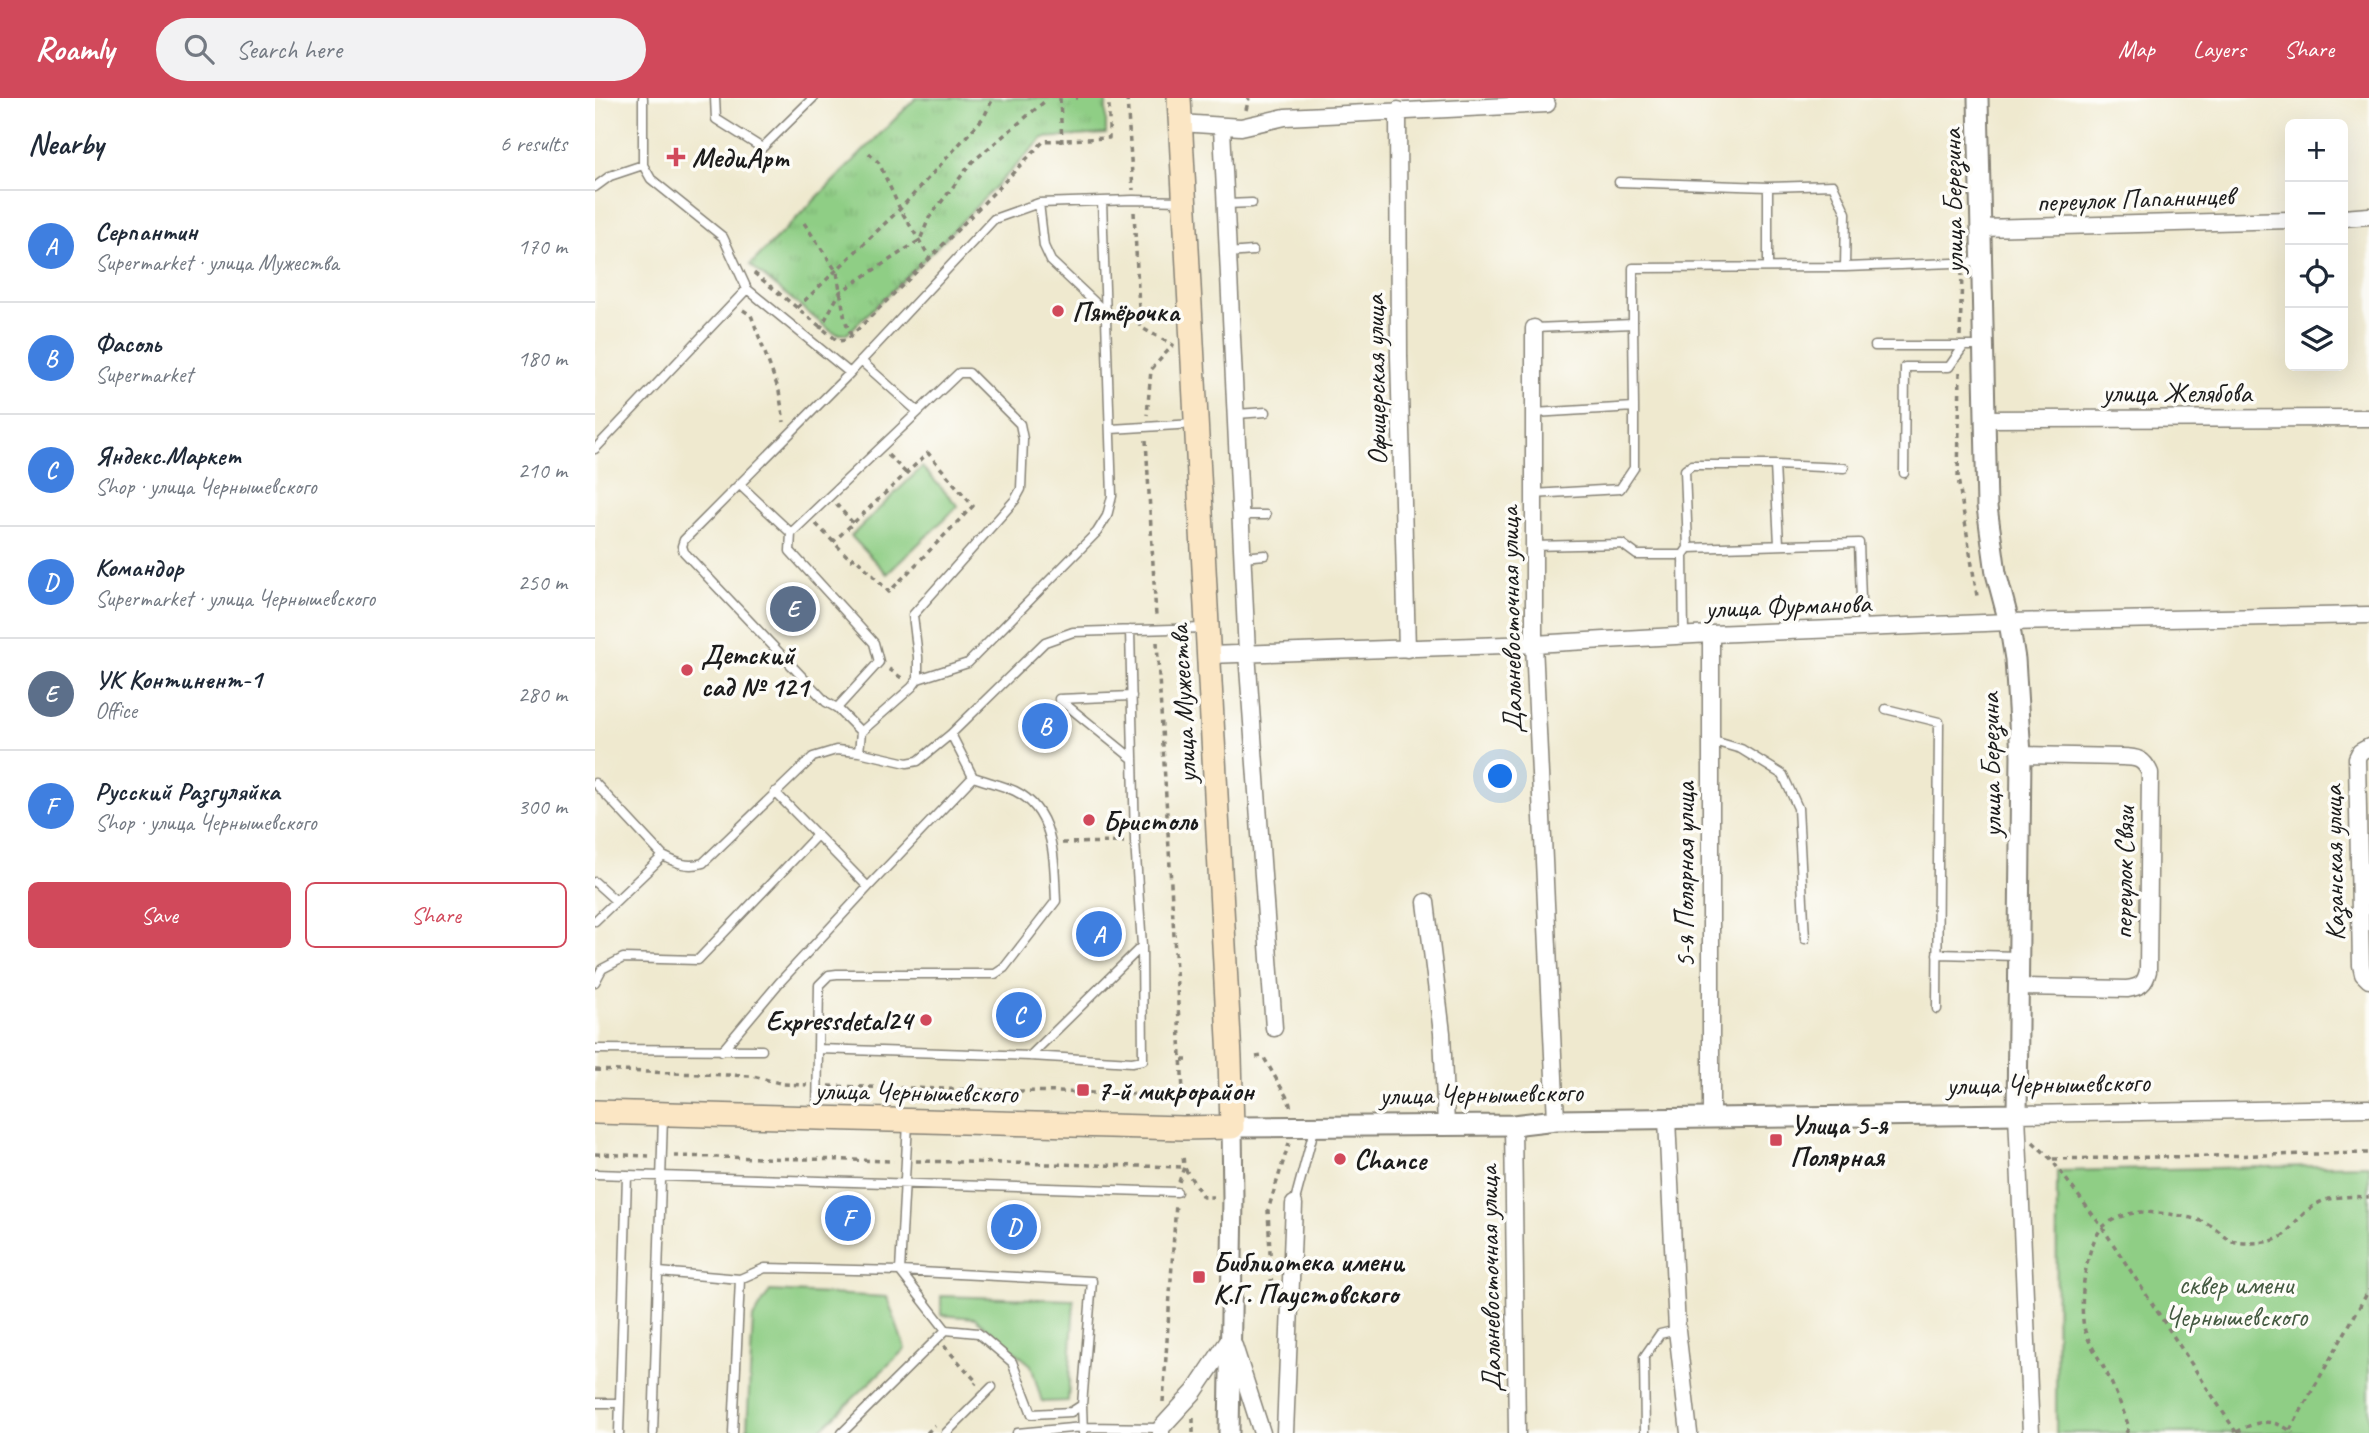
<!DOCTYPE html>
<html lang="en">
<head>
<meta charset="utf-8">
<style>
  :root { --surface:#fff; --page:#f2f2f3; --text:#1f2937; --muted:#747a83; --line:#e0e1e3; --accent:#d1495b }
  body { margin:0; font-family:Caveat,sans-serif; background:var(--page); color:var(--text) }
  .controls { position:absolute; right:21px; top:21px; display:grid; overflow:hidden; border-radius:10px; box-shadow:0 7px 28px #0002 }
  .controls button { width:63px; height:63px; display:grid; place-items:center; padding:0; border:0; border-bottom:2px solid var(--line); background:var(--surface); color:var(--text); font:35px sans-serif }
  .you { position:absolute; left:906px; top:679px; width:24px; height:24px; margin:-18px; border:5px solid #fff; border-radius:50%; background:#1a73e8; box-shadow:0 0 0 10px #1a73e833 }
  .badge { display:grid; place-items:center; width:46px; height:46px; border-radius:50%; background:var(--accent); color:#fff; font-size:23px; font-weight:700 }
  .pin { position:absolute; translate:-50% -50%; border:4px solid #fff; box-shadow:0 2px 7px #0006 }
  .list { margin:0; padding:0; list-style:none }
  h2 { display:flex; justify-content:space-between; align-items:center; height:91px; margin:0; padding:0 28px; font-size:30px }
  h2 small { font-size:23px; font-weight:400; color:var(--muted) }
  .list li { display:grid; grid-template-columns:46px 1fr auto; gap:21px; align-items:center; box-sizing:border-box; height:112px; padding:0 28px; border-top:2px solid var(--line) }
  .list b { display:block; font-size:26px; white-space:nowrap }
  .list p { margin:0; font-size:23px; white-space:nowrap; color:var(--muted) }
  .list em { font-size:23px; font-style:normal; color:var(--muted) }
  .actions { display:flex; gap:14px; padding:21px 28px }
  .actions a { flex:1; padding:16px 0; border:2px solid var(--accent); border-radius:10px; text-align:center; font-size:24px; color:var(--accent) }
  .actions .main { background:var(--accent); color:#fff }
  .icon { flex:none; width:38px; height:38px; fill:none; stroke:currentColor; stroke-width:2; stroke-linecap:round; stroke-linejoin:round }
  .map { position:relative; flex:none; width:1774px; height:1335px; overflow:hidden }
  header { display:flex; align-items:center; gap:42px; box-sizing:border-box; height:98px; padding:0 35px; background:var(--accent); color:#fff }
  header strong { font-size:33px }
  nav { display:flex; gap:38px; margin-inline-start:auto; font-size:24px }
  .search { width:490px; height:63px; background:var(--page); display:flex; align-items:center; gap:18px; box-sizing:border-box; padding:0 24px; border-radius:38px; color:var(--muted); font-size:26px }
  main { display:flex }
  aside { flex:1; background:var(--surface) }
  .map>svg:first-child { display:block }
  .grass { fill:url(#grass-tufts); stroke:#567550; stroke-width:2 }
  .green { fill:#8fce85; stroke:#567550; stroke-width:2 }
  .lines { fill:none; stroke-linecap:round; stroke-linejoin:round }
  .service-casing { stroke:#868276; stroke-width:11 }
  .minor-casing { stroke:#868276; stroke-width:19 }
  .tertiary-casing { stroke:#868276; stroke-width:23 }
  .secondary-casing { stroke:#868276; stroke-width:26 }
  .path { stroke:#868276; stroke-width:3.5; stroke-dasharray:5 5; stroke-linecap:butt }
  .service { stroke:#fff; stroke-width:8 }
  .minor { stroke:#fff; stroke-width:16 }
  .tertiary { stroke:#fff; stroke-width:19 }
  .secondary { stroke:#fbe6c4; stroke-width:23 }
  .poi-dot { fill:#d1495b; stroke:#fdfcf7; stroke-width:2.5 }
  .labels { text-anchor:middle; stroke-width:7; stroke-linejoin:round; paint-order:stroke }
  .poi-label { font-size:28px; font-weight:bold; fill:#1c1c1c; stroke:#fdfcf7; text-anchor:start }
  .street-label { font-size:28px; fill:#1c1c1c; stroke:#fdfcf7 }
  .park-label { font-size:28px; fill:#445a41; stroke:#fdfcf7 }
</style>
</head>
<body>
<header>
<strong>Roamly</strong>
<div class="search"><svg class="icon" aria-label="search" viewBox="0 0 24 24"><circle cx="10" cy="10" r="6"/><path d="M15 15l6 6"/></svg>Search here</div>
<nav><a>Map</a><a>Layers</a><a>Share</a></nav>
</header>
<main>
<aside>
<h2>Nearby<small>6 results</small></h2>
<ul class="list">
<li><span class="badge" style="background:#3f7fe0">A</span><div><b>Серпантин</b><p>Supermarket · улица Мужества</p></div><em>170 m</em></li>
<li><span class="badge" style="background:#3f7fe0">B</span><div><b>Фасоль</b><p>Supermarket</p></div><em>180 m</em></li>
<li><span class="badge" style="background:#3f7fe0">C</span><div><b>Яндекс.Маркет</b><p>Shop · улица Чернышевского</p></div><em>210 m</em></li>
<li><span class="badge" style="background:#3f7fe0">D</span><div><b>Командор</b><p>Supermarket · улица Чернышевского</p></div><em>250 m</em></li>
<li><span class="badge" style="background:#5c6f8a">E</span><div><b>УК Континент-1</b><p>Office</p></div><em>280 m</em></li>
<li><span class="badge" style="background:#3f7fe0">F</span><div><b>Русский Разгуляйка</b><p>Shop · улица Чернышевского</p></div><em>300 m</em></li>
</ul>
<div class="actions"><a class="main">Save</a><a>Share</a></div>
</aside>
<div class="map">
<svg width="1774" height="1335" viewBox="0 0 1774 1335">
  <defs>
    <pattern id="grass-tufts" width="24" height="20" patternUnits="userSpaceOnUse" patternTransform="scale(1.75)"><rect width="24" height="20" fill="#8fce85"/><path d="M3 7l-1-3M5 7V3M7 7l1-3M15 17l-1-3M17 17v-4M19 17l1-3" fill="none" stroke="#7bb072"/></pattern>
  </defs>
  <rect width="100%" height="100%" fill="#fdfcf7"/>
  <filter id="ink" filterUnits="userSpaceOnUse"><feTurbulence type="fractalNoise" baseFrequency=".0143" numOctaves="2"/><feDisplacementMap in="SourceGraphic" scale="14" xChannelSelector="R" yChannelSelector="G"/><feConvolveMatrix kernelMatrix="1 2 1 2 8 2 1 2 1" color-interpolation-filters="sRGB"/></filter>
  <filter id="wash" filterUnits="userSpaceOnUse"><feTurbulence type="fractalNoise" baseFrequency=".00686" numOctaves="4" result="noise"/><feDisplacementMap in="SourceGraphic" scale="28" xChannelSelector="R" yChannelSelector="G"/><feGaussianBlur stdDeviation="1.57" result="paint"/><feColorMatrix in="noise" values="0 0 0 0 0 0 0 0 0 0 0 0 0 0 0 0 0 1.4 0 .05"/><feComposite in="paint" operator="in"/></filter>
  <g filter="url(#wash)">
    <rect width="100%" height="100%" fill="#efe9cf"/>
    <!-- grass -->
    <path class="grass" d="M321 0H511V36L448 40 336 155 252 236H243L237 234 155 167Z"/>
    <!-- green -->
    <path class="green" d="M327 369 363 408 292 476 256 438Z
      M1774 1067V1335H1461L1462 1073Z
      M175 1193 292 1199 310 1251 223 1334 152 1331 158 1220Z
      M346 1198 479 1202 473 1303 447 1304 436 1267 380 1220 346 1217Z"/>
  </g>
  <g filter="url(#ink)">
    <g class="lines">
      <!-- service casing -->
      <g class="service-casing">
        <path id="service" d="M48 0V67L56 81 128 139 152 191 255 275
          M120 0 121 21 167 50 218 0
          M1024 84 1173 89 1238 87 1251 115 1250 169
          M0 89 15 78 48 67
          M444 105 449 148 456 163 509 213
          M631 106 657 105
          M633 155 658 153
          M1173 169V89
          M939 230 1038 226V170L1250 169 1386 164
          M1280 248H1387
          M266 263 322 313
          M939 315 1039 309 1038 226
          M641 316 671 314
          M516 331 599 326
          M0 351 152 191
          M1180 367 1249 370
          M1309 375 1310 269H1354L1368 249
          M145 387 196 435 195 453 279 545 284 564 242 610
          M938 396 1025 391 1039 370V309
          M646 417H671
          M196 435 364 275H374L425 326 428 341 426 391 420 402 318 517 323 559V581
          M937 448 1027 446 1042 457H1088L1089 537
          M1093 450 1090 372 1097 367H1180L1184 446
          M1088 457 1093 450 1264 445 1267 530
          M648 459 670 457
          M464 601 538 661
          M464 601 537 598
          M1291 611 1344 624 1342 911
          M266 634 317 589 323 581 373 565 502 434 512 418 517 398 507 103
          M1115 642 1146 651 1188 677 1203 710 1210 841
          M264 654 266 634 242 610 231 604 89 454 87 448 89 442 255 275 399 121 444 105 538 102 588 103
          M0 685 68 758
          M0 784 21 803
          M273 789 378 679
          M0 823 68 758C82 765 92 770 108 765L218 659 241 652 264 654 312 665 323 663 356 636 450 544 478 534 610 530
          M1342 856 1423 858
          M0 884 7 871 28 860 103 862 222 737
          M0 951 167 952
          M224 951 435 958 537 964 548 962 547 848 540 743 535 532
          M127 953 184 885 273 789 180 694
          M435 958 547 848
          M222 1018 224 887 234 877 242 876H400L409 870 461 803C459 764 461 713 420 693 407 687 392 684 378 679L356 636
          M313 1025 305 1173 351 1232 383 1235 417 1264 437 1316 476 1314 487 1307
          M0 1076 582 1094
          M699 1106 720 1028
          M64 1174 145 1181 170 1170 305 1173 497 1183 487 1307 488 1335
          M0 1305H25
          M24 1335 32 1078
          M58 1335 68 1019
          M138 1335 145 1181
          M247 1335 351 1232
          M351 1335 397 1289
          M422 1335 488 1329 566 1330
          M1050 1335 1049 1259 1065 1236 1082 1232"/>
      </g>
      <!-- minor casing -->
      <g class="minor-casing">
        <path id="minor" d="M803 12 804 258 812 551
          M585 25 646 29 690 19 952 6
          M627 30 652 555 679 930
          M1748 120 1774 118
          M1386 130 1695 122
          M939 230V546L961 1022
          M1390 321 1774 320
          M614 557 939 546 1116 536 1414 524 1774 517
          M1774 649 1765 654 1762 660 1766 867 1768 876 1774 882
          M831 804 847 935 851 1027
          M1423 889 1532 891C1545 889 1550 886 1553 873L1555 675C1549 661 1542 659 1527 659L1426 657
          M1116 1019V536
          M1072 1021 1082 1232 1094 1335
          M918 1027 922 1335
          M639 1248 667 1335
          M566 1335V1330L599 1294 636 1239
          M690 1335 699 1106
          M1436 1335 1422 1016 1774 1010"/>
      </g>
      <!-- tertiary casing -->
      <g class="tertiary-casing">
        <path id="tertiary" d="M634 1335 638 1100 637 1029 918 1027 961 1022 1422 1016 1426 657 1420 561 1414 524 1401 475 1392 409 1383 0"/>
      </g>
      <!-- secondary casing -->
      <g class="secondary-casing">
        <path id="secondary" d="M0 1014 588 1030 637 1029 635 960 584 0"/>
      </g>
      <!-- path -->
      <path class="path" d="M465 0 467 46
        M481 0H483
        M532 0 538 92
        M651 12 654 0
        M274 55 284 65 305 111 335 160
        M539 114 545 229 578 247 556 272 552 317
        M209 125 242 174 250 222 256 237
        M159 175 243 243 252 242 335 160 449 43 514 40V0
        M202 210 305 111 389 19 398 0
        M148 212 156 217 184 293 189 324
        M225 231 245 194 325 142 334 120 377 64 449 4V0
        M1365 238 1367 176
        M1365 274 1363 380 1382 498
        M551 342 561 519
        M293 357 311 375
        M241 406 258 425
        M221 426 256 462 260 459 294 494 378 408 333 355 238 444
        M294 571 308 581
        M467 745 529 744
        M661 959 668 958 694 1003 696 1011
        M587 962H595
        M0 972 158 978 188 986 212 987
        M234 988 579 997 588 993 562 544
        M1438 1044 1456 1061 1507 1129 1641 1334
        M0 1056 54 1058
        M79 1058 299 1063
        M1458 1061 1774 1055
        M321 1063 589 1069 608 1099H619
        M584 1084 589 1069 588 1057
        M677 1196 673 1112 694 1045
        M349 1248 382 1284 380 1286
        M568 1304 581 1105
        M1695 1332 1774 1192
        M1642 1334C1661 1322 1680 1320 1698 1335
        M332 1335 340 1327
        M598 1335V1317
        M1531 1335 1534 1330C1527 1308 1518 1287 1507 1266 1501 1256 1494 1244 1490 1233 1483 1209 1490 1148 1507 1130 1515 1121 1536 1114 1547 1114 1567 1115 1596 1117 1615 1127 1636 1140 1628 1145 1657 1145 1695 1144 1688 1133 1713 1112 1730 1097 1753 1098 1774 1099"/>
      <!-- service -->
      <use href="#service" class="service"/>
      <!-- minor -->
      <use href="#minor" class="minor"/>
      <!-- tertiary -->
      <use href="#tertiary" class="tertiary"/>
      <!-- secondary -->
      <use href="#secondary" class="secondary"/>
    </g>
  </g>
  <!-- markers -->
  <g class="poi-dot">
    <path d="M77.5 48.5h7v7h7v7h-7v7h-7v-7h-7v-7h7z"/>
    <circle cx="463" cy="213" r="7"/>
    <circle cx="92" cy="572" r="7"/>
    <circle cx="494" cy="722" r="7"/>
    <circle cx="331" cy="922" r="7"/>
    <rect x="481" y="985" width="14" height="14" rx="3.5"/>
    <rect x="1174" y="1035" width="14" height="14" rx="3.5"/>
    <circle cx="745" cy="1061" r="7"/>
    <rect x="597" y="1172" width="14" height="14" rx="3.5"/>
  </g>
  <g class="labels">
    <!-- poi labels -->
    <g class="poi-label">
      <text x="97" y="69">МедиАрт</text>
      <text x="477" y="223">Пятёрочка</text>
      <text x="106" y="566">Детский<tspan x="106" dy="32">сад № 121</tspan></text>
      <text x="508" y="732">Бристоль</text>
      <text x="317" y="932" text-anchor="end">Expressdetal24</text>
      <text x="502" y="1002">7-й микрорайон</text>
      <text x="1195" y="1036">Улица 5-я<tspan x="1195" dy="32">Полярная</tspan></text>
      <text x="759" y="1071">Chance</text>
      <text x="618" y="1173">Библиотека имени<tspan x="618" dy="32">К.Г. Паустовского</tspan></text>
    </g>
    <!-- street labels -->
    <g class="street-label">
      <text transform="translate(1540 100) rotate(-2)" y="10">переулок Папанинцев</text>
      <text transform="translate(1357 103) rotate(-91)" y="10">улица Березина</text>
      <text transform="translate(780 282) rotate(-91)" y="10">Офицерская улица</text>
      <text x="1582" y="304">улица Желябова</text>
      <text transform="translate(1193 507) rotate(-2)" y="10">улица Фурманова</text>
      <text transform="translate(915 522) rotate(-91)" y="10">Дальневосточная улица</text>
      <text transform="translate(587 606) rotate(-93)" y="10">улица Мужества</text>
      <text transform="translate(1395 667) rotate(-91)" y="10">улица Березина</text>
      <text transform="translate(1738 765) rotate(-91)" y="10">Казанская улица</text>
      <text transform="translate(1528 775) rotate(-89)" y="10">переулок Связи</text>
      <text transform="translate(1089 777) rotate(-90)" y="10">5-я Полярная улица</text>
      <text transform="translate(1453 985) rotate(-1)" y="10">улица Чернышевского</text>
      <text transform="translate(321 993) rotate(1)" y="10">улица Чернышевского</text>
      <text transform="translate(886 995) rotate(-1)" y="10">улица Чернышевского</text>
      <text transform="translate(894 1181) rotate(-91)" y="10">Дальневосточная улица</text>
    </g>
    <!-- park labels -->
    <g class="park-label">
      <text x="1641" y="1196">сквер имени<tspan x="1641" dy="32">Чернышевского</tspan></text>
    </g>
  </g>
</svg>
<div class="controls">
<button>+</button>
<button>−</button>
<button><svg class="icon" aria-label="locate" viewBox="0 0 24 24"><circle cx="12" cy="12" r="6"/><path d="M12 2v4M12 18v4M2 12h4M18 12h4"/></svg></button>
<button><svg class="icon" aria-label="layers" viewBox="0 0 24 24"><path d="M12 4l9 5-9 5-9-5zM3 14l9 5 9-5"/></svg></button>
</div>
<div class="you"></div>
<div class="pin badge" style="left:504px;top:836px;background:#3f7fe0">A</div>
<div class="pin badge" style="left:450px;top:628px;background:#3f7fe0">B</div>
<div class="pin badge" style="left:424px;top:917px;background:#3f7fe0">C</div>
<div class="pin badge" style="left:419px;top:1129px;background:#3f7fe0">D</div>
<div class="pin badge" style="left:198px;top:511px;background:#5c6f8a">E</div>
<div class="pin badge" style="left:253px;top:1120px;background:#3f7fe0">F</div>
</div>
</main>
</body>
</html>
